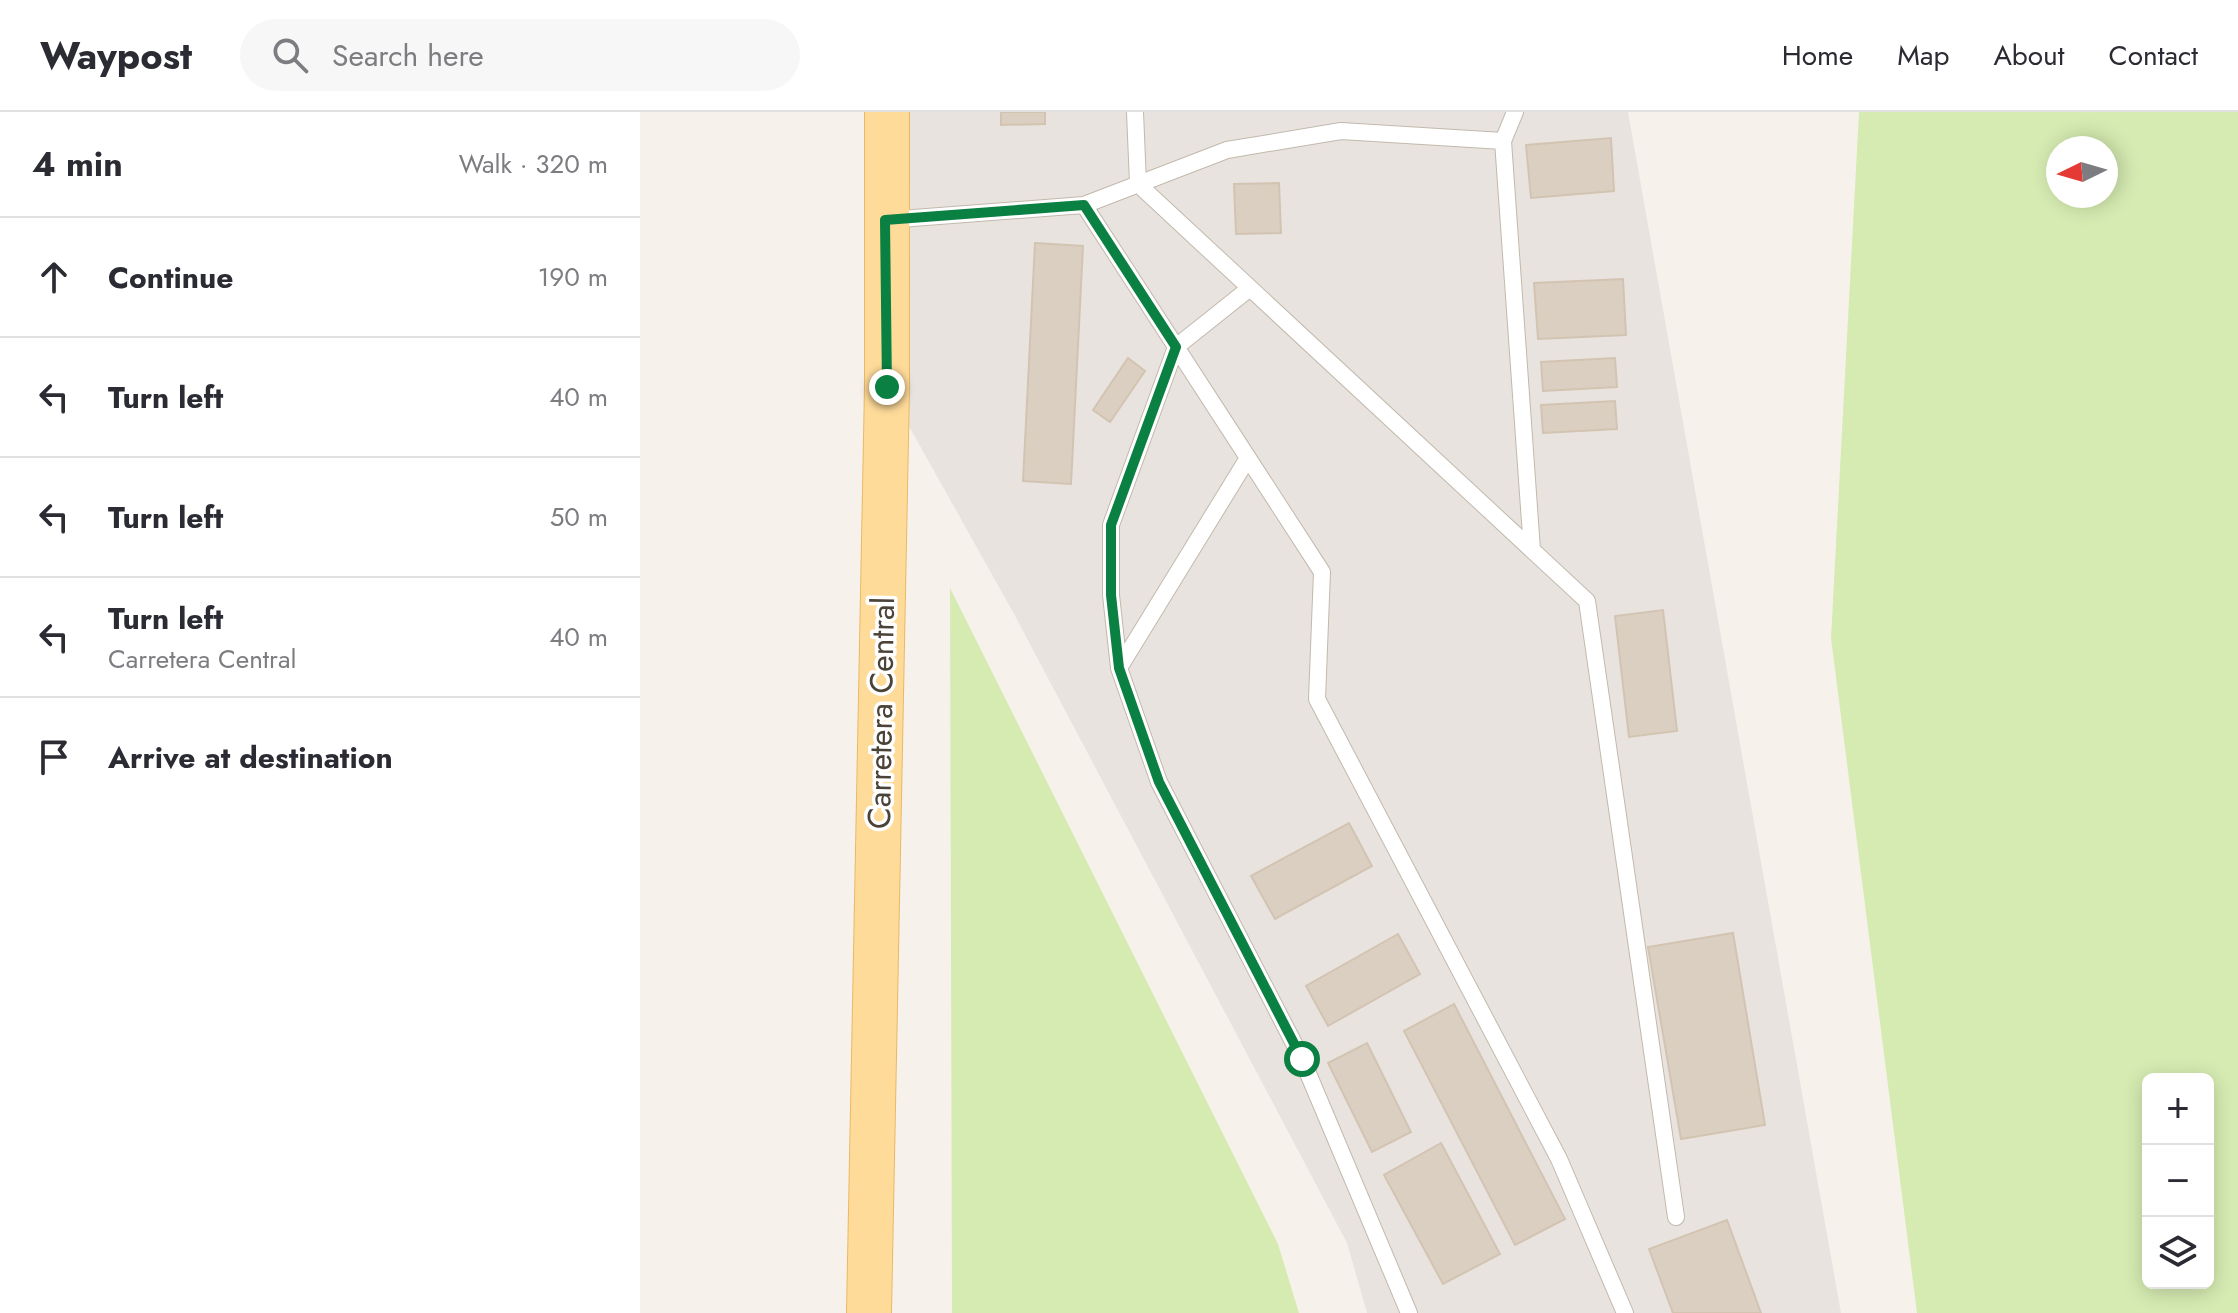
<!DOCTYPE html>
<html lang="en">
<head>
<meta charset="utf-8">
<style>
  :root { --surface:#fff; --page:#f7f7f7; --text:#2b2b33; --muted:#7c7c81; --line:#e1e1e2 }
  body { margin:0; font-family:Jost,sans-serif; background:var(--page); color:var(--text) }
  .controls { position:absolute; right:24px; bottom:24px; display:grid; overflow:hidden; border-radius:12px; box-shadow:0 4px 20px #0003 }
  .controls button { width:72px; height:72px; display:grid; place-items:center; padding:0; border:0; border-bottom:2px solid var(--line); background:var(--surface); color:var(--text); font:40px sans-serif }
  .compass { position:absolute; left:1406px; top:24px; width:72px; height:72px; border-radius:50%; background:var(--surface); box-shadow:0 4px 20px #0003; rotate:265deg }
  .stop { position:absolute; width:24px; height:24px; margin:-18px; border:6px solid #0b8043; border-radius:50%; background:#fff }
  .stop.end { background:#0b8043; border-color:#fff; box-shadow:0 2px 8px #0008 }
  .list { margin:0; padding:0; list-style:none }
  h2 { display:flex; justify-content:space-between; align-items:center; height:104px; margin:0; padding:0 32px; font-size:34px }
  h2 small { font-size:26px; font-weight:400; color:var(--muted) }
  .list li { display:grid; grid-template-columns:52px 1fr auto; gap:24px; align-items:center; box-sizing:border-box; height:120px; padding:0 32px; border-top:2px solid var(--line) }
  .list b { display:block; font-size:30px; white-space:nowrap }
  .list p { margin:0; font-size:26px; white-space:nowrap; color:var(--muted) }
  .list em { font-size:26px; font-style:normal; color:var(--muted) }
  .icon { flex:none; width:44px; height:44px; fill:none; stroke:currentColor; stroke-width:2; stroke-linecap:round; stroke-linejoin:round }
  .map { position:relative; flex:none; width:1598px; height:1201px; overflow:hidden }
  header { display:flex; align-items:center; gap:48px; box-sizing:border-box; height:112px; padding:0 40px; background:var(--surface); border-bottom:2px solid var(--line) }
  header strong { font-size:38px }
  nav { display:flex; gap:44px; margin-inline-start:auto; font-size:28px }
  .search { width:560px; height:72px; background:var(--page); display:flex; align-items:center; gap:20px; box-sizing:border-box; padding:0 28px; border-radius:44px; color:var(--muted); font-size:30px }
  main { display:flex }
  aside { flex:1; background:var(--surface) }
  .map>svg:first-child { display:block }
  .industrial { fill:#e9e3df }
  .green { fill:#d6ebb2; fill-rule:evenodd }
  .building { fill:#dbcfc2; stroke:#d3c4b2; stroke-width:2 }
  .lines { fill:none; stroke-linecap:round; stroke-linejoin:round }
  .lane-casing { stroke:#c2b9ac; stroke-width:18 }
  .primary-casing { stroke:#eab865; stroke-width:46 }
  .lane { stroke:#fff; stroke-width:16 }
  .primary { stroke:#ffdb9a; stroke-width:44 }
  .route { stroke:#0b8043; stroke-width:10 }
  .labels { text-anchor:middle; stroke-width:7; stroke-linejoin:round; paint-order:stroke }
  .street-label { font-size:32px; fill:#4b4238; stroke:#fff }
</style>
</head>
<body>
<header>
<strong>Waypost</strong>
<div class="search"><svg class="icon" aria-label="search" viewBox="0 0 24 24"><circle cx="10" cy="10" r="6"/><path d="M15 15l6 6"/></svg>Search here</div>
<nav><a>Home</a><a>Map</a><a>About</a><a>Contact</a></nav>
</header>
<main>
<aside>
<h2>4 min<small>Walk · 320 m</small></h2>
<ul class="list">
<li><svg class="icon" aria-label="ahead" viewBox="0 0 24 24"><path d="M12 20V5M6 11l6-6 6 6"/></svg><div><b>Continue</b></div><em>190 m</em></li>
<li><svg class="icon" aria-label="left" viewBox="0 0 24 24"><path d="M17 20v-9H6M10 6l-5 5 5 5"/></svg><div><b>Turn left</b></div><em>40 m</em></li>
<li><svg class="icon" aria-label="left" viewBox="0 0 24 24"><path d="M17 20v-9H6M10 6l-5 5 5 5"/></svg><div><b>Turn left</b></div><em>50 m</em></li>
<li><svg class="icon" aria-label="left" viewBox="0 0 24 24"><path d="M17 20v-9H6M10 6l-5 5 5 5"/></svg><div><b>Turn left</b><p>Carretera Central</p></div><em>40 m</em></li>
<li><svg class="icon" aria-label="arrive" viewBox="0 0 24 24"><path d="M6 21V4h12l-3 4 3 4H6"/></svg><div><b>Arrive at destination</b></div></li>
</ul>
</aside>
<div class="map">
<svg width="1598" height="1201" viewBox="0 0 1598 1201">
  <rect width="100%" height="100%" fill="#f6f2eb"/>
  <!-- industrial -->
  <path class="industrial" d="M247 0H988L1201 1201H727L707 1131 374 502 247 275Z"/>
  <!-- green -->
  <path class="green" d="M1219 0H1598V1201H1277L1191 526ZM1418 36H1466V84H1418ZM1508 967H1568V1171H1508Z
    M310 476 638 1132 659 1201H312Z"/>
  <!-- building -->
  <path class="building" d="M361 0H405V12L361 13Z
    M971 26 974 79 891 86 886 33Z
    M639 71 641 121 596 122 594 72Z
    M395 131 443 134 431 372 383 369Z
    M983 167 986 223 898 227 894 171Z
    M488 246 505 259 470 310 453 298Z
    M975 246 977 275 903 279 901 250Z
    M975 289 977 317 903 321 901 293Z
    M1023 498 1037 619 989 625 975 504Z
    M709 711 732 754 635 807 611 764Z
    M1093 821 1125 1013 1041 1027 1008 835Z
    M758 822 780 862 688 914 666 874Z
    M814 892 925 1107 875 1133 764 919Z
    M727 931 771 1020 732 1040 688 951Z
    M801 1031 860 1142 803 1172 744 1063Z
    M1087 1108 1121 1201H1033L1009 1137Z"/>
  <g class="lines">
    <!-- lane casing -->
    <g class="lane-casing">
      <path id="lane" d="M495 0 498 72 947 489 1036 1105
        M863 29 892 438
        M444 93 682 460 677 587 919 1047 985 1201
        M247 108 444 93 587 38 701 19 863 29 875 0
        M610 176 536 235 471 413V483L479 556 519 670 662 947 769 1201
        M479 556 608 346"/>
    </g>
    <!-- primary casing -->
    <g class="primary-casing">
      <path id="primary" d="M229 1201 247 275V0"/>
    </g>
    <!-- lane -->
    <use href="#lane" class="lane"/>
    <!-- primary -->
    <use href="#primary" class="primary"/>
  </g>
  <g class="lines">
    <!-- route -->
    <path class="route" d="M247 275 245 108 444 93 536 235 471 413V483L479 556 519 670 662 947"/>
  </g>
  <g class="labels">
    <!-- street labels -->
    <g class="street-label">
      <text transform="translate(241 601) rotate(-89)" y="11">Carretera Central</text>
    </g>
  </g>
</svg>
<div class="controls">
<button>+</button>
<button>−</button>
<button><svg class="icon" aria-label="layers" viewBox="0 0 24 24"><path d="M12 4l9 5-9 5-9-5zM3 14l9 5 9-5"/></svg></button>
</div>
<svg class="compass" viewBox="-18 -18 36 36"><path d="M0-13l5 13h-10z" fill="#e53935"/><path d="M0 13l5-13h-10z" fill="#7c7c81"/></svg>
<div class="stop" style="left:662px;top:947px"></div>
<div class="stop end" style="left:247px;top:275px"></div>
</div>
</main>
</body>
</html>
